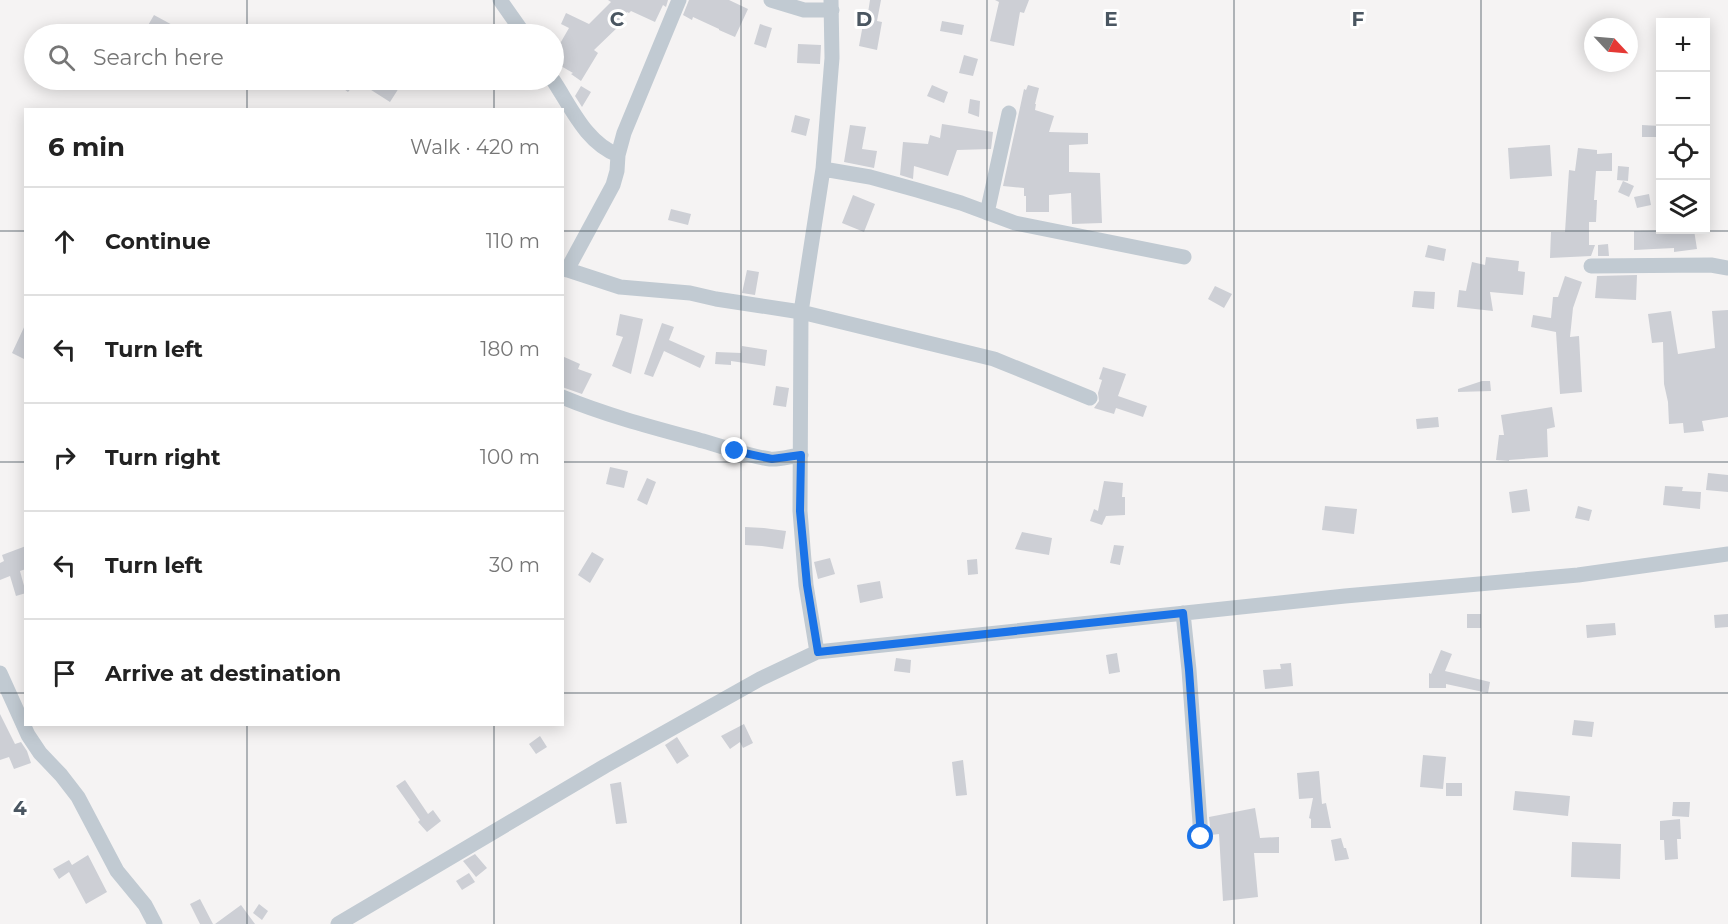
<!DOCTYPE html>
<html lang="en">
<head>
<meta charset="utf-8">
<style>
  :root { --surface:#fff; --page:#f6f6f6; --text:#222; --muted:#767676; --line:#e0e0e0 }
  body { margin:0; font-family:Montserrat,sans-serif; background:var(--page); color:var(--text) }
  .controls { position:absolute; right:18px; top:18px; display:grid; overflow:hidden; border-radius:0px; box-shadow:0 3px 15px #0003 }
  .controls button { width:54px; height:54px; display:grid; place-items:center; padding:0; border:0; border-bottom:2px solid var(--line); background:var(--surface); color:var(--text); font:30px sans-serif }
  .compass { position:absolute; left:1584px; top:18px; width:54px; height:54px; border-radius:50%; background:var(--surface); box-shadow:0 3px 15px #0003; rotate:116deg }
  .stop { position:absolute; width:18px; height:18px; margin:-14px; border:4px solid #1a73e8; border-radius:50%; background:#fff }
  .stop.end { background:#1a73e8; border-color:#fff; box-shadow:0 2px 6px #0008 }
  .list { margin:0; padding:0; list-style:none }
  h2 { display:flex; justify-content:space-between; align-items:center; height:78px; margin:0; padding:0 24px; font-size:26px }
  h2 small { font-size:20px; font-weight:400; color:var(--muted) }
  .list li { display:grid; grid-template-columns:39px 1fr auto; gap:18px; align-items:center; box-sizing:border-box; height:108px; padding:0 24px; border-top:2px solid var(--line) }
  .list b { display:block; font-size:22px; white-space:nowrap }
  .list em { font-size:20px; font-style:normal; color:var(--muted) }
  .icon { flex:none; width:33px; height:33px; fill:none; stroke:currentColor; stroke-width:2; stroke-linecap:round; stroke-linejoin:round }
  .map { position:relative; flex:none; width:1728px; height:924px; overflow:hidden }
  .search { position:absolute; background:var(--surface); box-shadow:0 3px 15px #0003; left:24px; top:24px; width:540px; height:66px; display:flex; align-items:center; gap:15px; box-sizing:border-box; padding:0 21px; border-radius:33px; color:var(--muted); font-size:22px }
  .panel { position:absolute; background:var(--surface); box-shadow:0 3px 15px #0003; left:24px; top:108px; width:540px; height:618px; border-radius:0px }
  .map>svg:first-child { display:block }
  .building { fill:#cdcfd5 }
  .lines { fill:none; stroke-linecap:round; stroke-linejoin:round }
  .minor { stroke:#c1cad2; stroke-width:15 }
  .route { stroke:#1a73e8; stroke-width:8 }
  .grid { fill:none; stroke:#4a5661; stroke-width:1.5; stroke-opacity:0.55 }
  .grid-label { font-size:20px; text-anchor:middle; font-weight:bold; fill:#4a5661; stroke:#fff; stroke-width:6; stroke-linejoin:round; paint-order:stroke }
</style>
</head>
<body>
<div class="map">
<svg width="1728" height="924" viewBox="0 0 1728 924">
  <rect width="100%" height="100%" fill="#f5f3f3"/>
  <!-- building -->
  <path class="building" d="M608 0H668L666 7 663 5 655 22 631 11 629 13 627 12 620 25 594 50 598 53 581 81 571 74 573 73 554 62V54L569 28 561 24 566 13 589 24 611 2Z
    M689 0H729L748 9 735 37 719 30V29L693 17 692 20 683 15Z
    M870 0H881L877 21 882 22 877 50 859 46 864 19H867Z
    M995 0H1029L1024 13 1020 12 1014 46 990 41 999 2Z
    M154 15 189 34H143Z
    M942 21 964 25 962 35 940 31Z
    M760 24 772 28 766 48 754 44Z
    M798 44 821 45 820 64 797 63Z
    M964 55 978 59 973 76 959 73Z
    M332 80H404L390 102 357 81 348 92Z
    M932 85 948 92 944 103 927 96Z
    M1028 85 1039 88 1035 104H1036L1035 110 1054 116 1049 132 1088 133V144L1069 145V172L1100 173 1102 223 1072 224 1071 193 1049 195V212H1026V196H1024V188L1003 186 1024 89 1026 90Z
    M581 86 591 92 582 107 575 96Z
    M970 99 980 101 979 117 968 113Z
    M795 115 810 119 806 136 791 132Z
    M942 124 993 132 991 149 957 150 948 176 914 166 913 179 900 175 903 142 928 144 930 135 940 138Z
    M850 125 866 127 862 149 877 151 874 168 844 162Z
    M1642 125 1660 126V137H1642Z
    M1550 145 1552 176 1510 179 1508 148Z
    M1578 148 1597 150V154L1612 153V171H1596L1594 200H1597L1596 222H1589V245H1595L1591 256 1550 258 1551 232H1565L1569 170 1575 171Z
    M1618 166 1629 167 1628 181 1617 180Z
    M1623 181 1634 186 1629 197 1618 192Z
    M1649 194 1651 205 1637 208 1634 197Z
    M853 195 875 204 864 232 842 223Z
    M671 209 691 214 688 225 668 220Z
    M1694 230 1697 249 1674 252V248L1634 250V231Z
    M1608 244 1609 256H1598V245Z
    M1428 245 1446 249 1444 261 1425 257Z
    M1486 257 1519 261 1518 271 1525 272 1523 295 1490 292 1493 311 1457 307 1459 290 1466 291 1472 262 1485 265Z
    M747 270 759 272 755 295 742 293Z
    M1637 275 1636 300 1595 298 1597 276Z
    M1565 276 1582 282 1573 308 1570 337 1579 336 1582 392 1560 394 1556 332 1531 327 1533 315 1551 318 1553 297H1558Z
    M1215 286 1232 294 1224 308 1208 299Z
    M1414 291 1435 292 1434 309 1412 307Z
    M1728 310V417L1702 421 1704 431 1684 433 1683 423 1669 424 1668 402 1664 384 1663 342 1652 343 1648 314 1671 311 1678 354 1715 348 1712 311Z
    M620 314 643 319 631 374 612 366 623 337 616 335Z
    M26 323V360L12 353Z
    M662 323 674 327 669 340 705 356 700 368 664 351 653 377 644 374Z
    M742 346 767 350 765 366 731 361V365L715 364 716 352 741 353Z
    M562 356 580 364 578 369 592 374 582 394 562 387Z
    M1103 367 1126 374 1118 396 1147 406 1143 417 1116 408 1114 414 1094 408 1099 401 1098 393 1102 380 1099 379Z
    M1482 381H1490L1491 391 1458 392V389Z
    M776 386 789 388 786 407 773 405Z
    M1552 407 1555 427 1547 429 1548 457 1509 460V461L1496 460 1499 435H1504L1501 415Z
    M1438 417 1439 427 1417 429 1416 419Z
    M610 467 628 471 624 488 606 484Z
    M1708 473 1728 475V492L1706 490Z
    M647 478 656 482 647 505 637 500Z
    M1104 481 1123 483 1122 497H1125V515L1106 516 1102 525 1090 521 1094 509 1098 511Z
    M1665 486 1683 487 1682 491 1701 492 1700 509 1663 505Z
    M1527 489 1530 511 1512 513 1509 492Z
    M1325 506 1357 509 1354 534 1322 530Z
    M1578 506 1592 510 1589 521 1575 518Z
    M745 527 764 528 786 531 783 549 762 546 745 545Z
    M1022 532 1052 538 1049 555 1015 549Z
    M1114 545 1124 546 1120 565 1110 563Z
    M26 546V569L20 571 26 593 16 596 10 576 0 580V563L4 561 2 555Z
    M592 552 604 559 590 583 578 575Z
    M830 558 835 574 818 579 814 562Z
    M977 559 978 574 968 575 967 560Z
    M880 581 883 598 860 603 857 585Z
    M1467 614H1481V628H1467Z
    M1728 614V627L1715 628 1714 615Z
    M1615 623 1616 635 1587 638 1586 625Z
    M1441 650 1452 654 1445 671 1490 682 1488 693 1446 684V688H1429V673L1431 674Z
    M1117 653 1120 672 1109 674 1106 655Z
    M896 658 911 660 910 673 894 671Z
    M1291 663 1293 686 1265 689 1263 670 1281 669 1280 664Z
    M0 714 15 744 21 742 27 751 31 763 14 769 9 757 0 760Z
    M1574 720 1594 722 1592 737 1572 735Z
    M744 724 753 743 743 748 740 742 730 749 721 736Z
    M540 736 547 747 536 754 529 744Z
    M677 737 689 756 677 764 665 745Z
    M1423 755 1446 757 1443 789 1420 787Z
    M963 760 967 795 956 796 952 762Z
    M1319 771 1322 804 1326 803 1331 828H1311V819L1309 818 1313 798 1299 799 1297 773Z
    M405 780 428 814 433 810 441 821 427 832 418 822 420 820 396 786Z
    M621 782 627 823 616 824 610 784Z
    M1446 783H1462V796H1446Z
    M1515 791 1570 796 1568 816 1513 810Z
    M1673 802H1690L1689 817 1672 816Z
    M1255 808 1260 838 1279 837V853H1254L1258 897 1223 901 1219 834 1211 835 1209 817Z
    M1680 819 1681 839H1677L1678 859 1665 860 1664 840H1660V821Z
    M1341 838 1344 848H1346L1349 859 1335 861 1331 840Z
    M1572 842 1621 844 1620 879 1571 877Z
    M475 854 487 868 476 877 463 861Z
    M88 855 107 892 86 904 69 872 59 879 53 869 69 860 72 865Z
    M469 873 475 882 462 890 456 881Z
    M200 899 213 924H200L190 904Z
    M259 904 268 911 262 920 253 913Z
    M241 905 255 924H215Z"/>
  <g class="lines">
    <!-- minor -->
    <path class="minor" d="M500 0 524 34
      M771 0 804 10H832
      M553 80C571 107 586 143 618 155
      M823 169 870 177 917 190 961 203 1015 223 1184 257
      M987 213 1009 113
      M1591 266 1711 265 1728 268
      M562 268 620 287 690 293 716 299 801 312 994 359 1090 398
      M567 270 613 185 617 171 618 155 624 133 679 0
      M562 397C608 416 655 428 703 441 725 447 746 456 770 459 780 460 791 456 801 455
      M1183 613 1189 670 1201 837
      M817 652 806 585 800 511 801 312 823 169 832 58 831 0
      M0 673 28 735 40 753 61 775 78 797 117 871 145 905 155 924
      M338 924 605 766 760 679 817 652 1345 596 1578 575 1728 554"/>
  </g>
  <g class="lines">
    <!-- route -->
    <path class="route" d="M735 451 772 459 801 455 800 511 807 585 818 652 1183 613 1189 670 1201 837"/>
  </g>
  <!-- grid -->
  <path class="grid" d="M247 0V34M494 0V34M741 0V924M987 0V924M1234 0V924M1481 0V924M247 80V110M494 80V110M0 231H26M562 231H1728M0 462H26M562 462H1728M0 693H26M562 693H1728M247 724V924M494 724V924"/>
  <g class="grid-label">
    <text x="617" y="26">C</text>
    <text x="864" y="26">D</text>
    <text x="1111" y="26">E</text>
    <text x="1358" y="26">F</text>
    <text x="20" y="815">4</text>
  </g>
</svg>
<div class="controls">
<button>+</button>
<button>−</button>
<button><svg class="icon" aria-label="locate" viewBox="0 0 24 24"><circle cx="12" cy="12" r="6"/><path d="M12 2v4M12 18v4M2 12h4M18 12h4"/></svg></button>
<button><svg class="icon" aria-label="layers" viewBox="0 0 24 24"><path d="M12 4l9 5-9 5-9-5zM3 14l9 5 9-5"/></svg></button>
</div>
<svg class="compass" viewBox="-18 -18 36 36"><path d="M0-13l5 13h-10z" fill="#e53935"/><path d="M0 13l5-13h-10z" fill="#767676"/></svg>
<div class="stop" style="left:1201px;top:837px"></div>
<div class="stop end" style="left:735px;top:451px"></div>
<div class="search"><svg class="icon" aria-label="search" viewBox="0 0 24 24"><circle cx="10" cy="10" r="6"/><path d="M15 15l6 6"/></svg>Search here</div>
<section class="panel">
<h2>6 min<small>Walk · 420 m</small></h2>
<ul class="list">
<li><svg class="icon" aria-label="ahead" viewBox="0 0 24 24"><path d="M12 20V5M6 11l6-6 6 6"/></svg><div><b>Continue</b></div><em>110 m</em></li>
<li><svg class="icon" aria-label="left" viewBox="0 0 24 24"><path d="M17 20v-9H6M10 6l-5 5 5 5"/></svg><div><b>Turn left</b></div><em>180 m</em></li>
<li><svg class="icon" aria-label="right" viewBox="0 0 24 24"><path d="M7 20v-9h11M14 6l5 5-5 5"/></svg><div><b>Turn right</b></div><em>100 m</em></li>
<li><svg class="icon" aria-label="left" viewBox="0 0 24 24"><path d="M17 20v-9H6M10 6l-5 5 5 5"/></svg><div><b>Turn left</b></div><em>30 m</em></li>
<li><svg class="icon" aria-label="arrive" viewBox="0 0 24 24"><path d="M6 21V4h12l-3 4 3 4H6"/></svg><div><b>Arrive at destination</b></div></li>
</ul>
</section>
</div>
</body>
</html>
